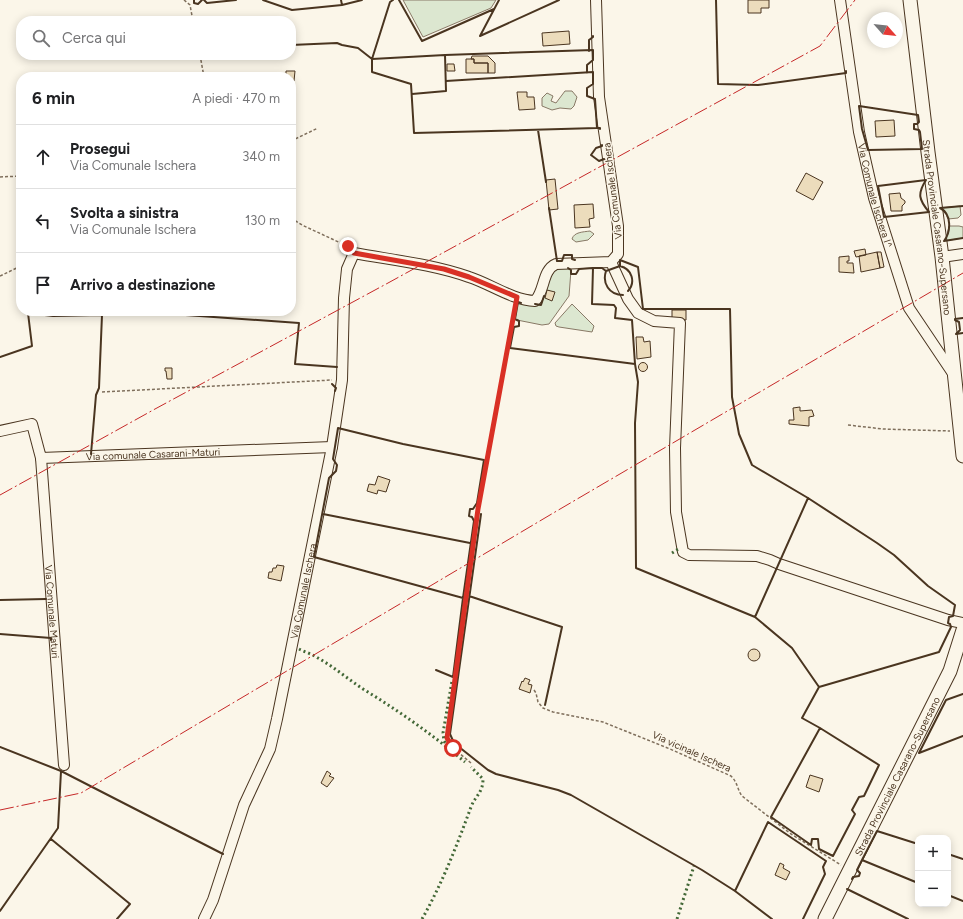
<!DOCTYPE html>
<html lang="it">
<head>
<meta charset="utf-8">
<style>
  :root { --surface:#fff; --page:#f6f6f6; --text:#202124; --muted:#757577; --line:#e0e0e0 }
  body { margin:0; font-family:Figtree,sans-serif; background:var(--page); color:var(--text) }
  .controls { position:absolute; right:12px; bottom:12px; display:grid; overflow:hidden; border-radius:8px; box-shadow:0 2px 10px #0003 }
  .controls button { width:36px; height:36px; display:grid; place-items:center; padding:0; border:0; border-bottom:1px solid var(--line); background:var(--surface); color:var(--text); font:20px sans-serif }
  .compass { position:absolute; left:867px; top:12px; width:36px; height:36px; border-radius:50%; background:var(--surface); box-shadow:0 2px 10px #0003; rotate:117deg }
  .stop { position:absolute; width:12px; height:12px; margin:-9px; border:3px solid #d93025; border-radius:50%; background:#fff }
  .stop.end { background:#d93025; border-color:#fff; box-shadow:0 1px 4px #0008 }
  .list { margin:0; padding:0; list-style:none }
  h2 { display:flex; justify-content:space-between; align-items:center; height:52px; margin:0; padding:0 16px; font-size:17px }
  h2 small { font-size:13px; font-weight:400; color:var(--muted) }
  .list li { display:grid; grid-template-columns:26px 1fr auto; gap:12px; align-items:center; box-sizing:border-box; height:64px; padding:0 16px; border-top:1px solid var(--line) }
  .list b { display:block; font-size:15px; white-space:nowrap }
  .list p { margin:0; font-size:13px; white-space:nowrap; color:var(--muted) }
  .list em { font-size:13px; font-style:normal; color:var(--muted) }
  .icon { flex:none; width:22px; height:22px; fill:none; stroke:currentColor; stroke-width:2; stroke-linecap:round; stroke-linejoin:round }
  .map { position:relative; flex:none; width:963px; height:919px; overflow:hidden }
  .search { position:absolute; background:var(--surface); box-shadow:0 2px 10px #0003; left:16px; top:16px; width:280px; height:44px; display:flex; align-items:center; gap:10px; box-sizing:border-box; padding:0 14px; border-radius:16px; color:var(--muted); font-size:15px }
  .panel { position:absolute; background:var(--surface); box-shadow:0 2px 10px #0003; left:16px; top:72px; width:280px; height:244px; border-radius:16px }
  .map>svg:first-child { display:block }
  .green { fill:#dce7d0; stroke:#887966 }
  .building { fill:#ecdcbc; stroke:#4a3520 }
  .lines { fill:none; stroke-linecap:round; stroke-linejoin:round }
  .minor-casing { stroke:#4a3520; stroke-width:12 }
  .major-casing { stroke:#4a3520; stroke-width:15 }
  .path { stroke:#7f6f5c; stroke-width:1.5; stroke-dasharray:3 2; stroke-linecap:butt }
  .minor { stroke:#fbf6e9; stroke-width:10 }
  .major { stroke:#fbf6e9; stroke-width:13 }
  .hedge { stroke:#436837; stroke-width:3; stroke-dasharray:2 3; stroke-linecap:butt }
  .wall { stroke:#4a3520; stroke-width:2 }
  .power { stroke:#c62828; stroke-width:1; stroke-dasharray:14 3 2 3; stroke-linecap:butt }
  .route { stroke:#d93025; stroke-width:5 }
  .labels { text-anchor:middle; stroke-width:3; stroke-linejoin:round; paint-order:stroke }
  .street-label { font-size:10px; fill:#4a3520; stroke:#fbf6e9 }
</style>
</head>
<body>
<div class="map">
<svg width="963" height="919" viewBox="0 0 963 919">
  <rect width="100%" height="100%" fill="#fbf6e9"/>
  <!-- green -->
  <path class="green" d="M403 0H496L491 8 423 37Z
    M565 91H572L577 97 574 106 571 109 560 108 552 110 542 106V98L547 93 553 96 551 101 556 103Z
    M960 206 961 215 958 218 948 219 944 210 940 208Z
    M949 226H959L963 227V238L944 241 947 236Z
    M590 231 594 234 588 240 576 242 572 239C574 232 583 232 590 231Z
    M557 268H569L571 270 569 296 549 324 542 325 517 320 515 319 518 302 541 305 549 279Z
    M572 304 594 326 592 332 559 327 556 326 555 323Z"/>
  <!-- building -->
  <path class="building" d="M748 0H769V8H761V13H748Z
    M569 31 570 44 543 46 542 33Z
    M472 56H488L495 63V73H488V63H474V59H471Z
    M466 59H474V63H488V73H466Z
    M447 64H454L455 71H447Z
    M286 71H295L294 81H291V77H286Z
    M517 92H527V97H534L535 109 519 110Z
    M894 120 895 136 876 137 875 121Z
    M806 173 823 182 813 200 796 191Z
    M555 179 558 209 549 210 546 180Z
    M900 193 901 198 905 201V203L902 206V211H891L889 194Z
    M593 204 594 218 589 219 590 227 575 228 574 205Z
    M865 249 866 255 856 257 854 251Z
    M877 252H881L884 267 880 268Z
    M877 252 880 268 861 272 859 256Z
    M849 256V261H847V263H853L854 273 839 272V257Z
    M547 290 555 292 552 301 545 298Z
    M672 310H686V320H672Z
    M636 337H643L644 342 650 341 651 357 637 359Z
    M638.5 367a4.5 4.5 0 1 1 9 0a4.5 4.5 0 1 1-9 0Z
    M165 368H172V379H167L166 371H165Z
    M800 407V411L812 410 814 416 809 417V426L789 424V420H794L793 408Z
    M378 476 390 480 386 492 378 490 377 494 367 491 369 484 375 485Z
    M277 565 284 566 281 581 268 578 269 572H272L273 568H276Z
    M748 655a6 6 0 1 1 12 0a6 6 0 1 1-12 0Z
    M525 678 530 680 528 684 532 685 530 693 519 689 522 681 523 682Z
    M327 771 331 774 329 776 334 778 327 787 321 783Z
    M810 775 823 779 819 792 806 787Z
    M780 863 784 865 783 868 790 872 786 880 775 875Z"/>
  <g class="lines">
    <!-- minor casing -->
    <g class="minor-casing">
      <g id="minor">
        <path id="s1" d="M840 0 859 132 874 198 909 308 954 375"/>
        <path d="M942 257 963 254"/>
        <path d="M611 262 628 299 638 313 654 321 680 323 675 448 676 512 683 552 689 555 757 556 770 560 779 564 948 620 963 623"/>
        <path id="s2" d="M0 431 32 424 41 458 332 447"/>
        <path id="s3" d="M41 458 64 765"/>
        <path id="s4" d="M204 919 213 900 244 805 270 749 277 719 332 447 342 380 344 298 347 269 354 253C392 260 432 264 469 277 491 284 512 300 535 301 545 291 542 270 556 264L611 262 618 254V226L599 97 596 0"/>
      </g>
    </g>
    <!-- major casing -->
    <g class="major-casing">
      <g id="major">
        <path id="s5" d="M910 0 928 152 942 257 963 456"/>
        <path id="s6" d="M825 919 950 671 963 630"/>
      </g>
    </g>
    <!-- path -->
    <path class="path" d="M184 0 190 5 193 21
      M200 55 204 77
      M291 141 318 128
      M0 177 21 176
      M291 218 302 225 347 246
      M0 276 21 266
      M102 392 332 380
      M848 425 883 429 950 431
      M534 690 536 693 538 702 543 708 553 712 603 722 670 749 731 776C738 783 737 789 742 796L791 834 841 865
      M471 763 453 748 447 738 478 509 515 307"/>
    <!-- minor -->
    <use href="#minor" class="minor"/>
    <!-- major -->
    <use href="#major" class="major"/>
    <!-- hedge -->
    <path class="hedge" d="M672 553 680 548
      M299 649C305 652 312 654 318 658 334 667 348 679 363 689 399 711 433 735 465 762
      M448 747 444 741 443 733 452 681
      M422 919C442 884 457 845 471 807 475 796 483 793 483 779L471 767
      M677 919 694 866"/>
    <!-- wall -->
    <path class="wall" d="M194 0V3L198 4 202 0
      M204 0 207 3 236 0
      M263 0 292 10 342 5
      M341 0 342 5 362 0
      M399 0 422 41 494 9
      M499 0 480 36 559 0
      M716 0 718 84 758 85 846 73V71
      M291 45 337 43 342 45 358 48 372 59 390 2 393 0
      M589 51V40L593 37V36
      M445 55 593 50V60L587 65V73
      M446 81 593 72V84L587 88V96L595 99 597 128H600V129
      M412 94 446 91 445 55 372 59V72L411 84 414 133 597 128
      M859 106 918 115 919 122 917 124H914V129L919 130 920 132 922 149 868 150 862 129Z
      M538 130 546 182
      M602 145V146L596 148 591 155 599 161 604 159 605 160
      M926 180C917 194 919 200 929 212L884 217 878 186Z
      M549 208 557 261H562L564 255H572V259L575 260
      M940 208C952 214 951 232 944 241L963 238
      M940 208 963 206
      M620 260 638 267 643 309H730L732 397 739 434 752 465 808 498 877 543 894 555 928 586 955 605 953 616 949 617 948 623 950 624 951 627 939 652 819 687 792 648 755 617 636 568 635 423 638 382 635 364 632 320 615 318 616 308 614 305 592 304 593 268H602L606 271 620 266Z
      M620 266C632 269 636 282 628 291
      M568 268 571 270V274H576L579 269 593 268
      M606 271C602 283 609 295 623 295
      M521 303 518 302 515 319 519 321V326L514 327 510 348 635 364
      M535 304 541 305 544 296
      M963 318 955 319V320L959 322 960 330 956 334 963 333
      M0 357 32 346 28 313 53 316 102 315 143 312 299 323 295 364 337 367
      M332 384 336 388 335 391
      M338 428 403 444 484 460 477 503 473 509H470L469 516 472 517 474 521 463 598 314 557 329 478 336 471 337 465 333 459Z
      M91 454 96 395 99 388 102 315
      M323 514 470 543
      M481 514 450 734 454 743 488 770 496 774 558 790 571 795 702 870 735 891 772 919
      M469 596 562 627 545 705
      M0 600 46 599
      M755 617 808 498
      M0 634 51 638V640
      M436 670 453 677 463 598
      M819 687 802 718 820 728
      M963 694 946 700 919 753 963 736
      M820 728 879 765 864 796 859 797 852 810 855 814 833 856 819 849 818 839H812L811 845 771 817Z
      M0 747 61 771
      M51 839 130 904 117 919
      M948 854 963 859
      M862 860 877 831 918 844
      M852 879 853 877 859 876 860 873 857 870 862 860 918 883
      M847 889 908 919
      M735 891 768 822 826 861 823 867 825 874 803 919
      M948 895 963 901
      M0 911 58 828 61 771 223 854"/>
    <!-- power -->
    <path class="power" d="M0 495 155 409 388 283 820 46 855 0
      M0 810 81 793 555 512 963 273"/>
  </g>
  <g class="lines">
    <!-- route -->
    <path class="route" d="M348 246 354 253 444 269 469 277 517 297 478 509 447 738 453 748"/>
  </g>
  <g class="labels">
    <!-- street labels -->
    <g class="street-label">
      <text transform="translate(612 191) rotate(-97)" y="4">Via Comunale Ischera</text>
      <text dy="4" stroke="none"><textPath href="#s1" startOffset="199">Via Comunale Ischera I^</textPath></text>
      <text dy="4" stroke="none"><textPath href="#s5" startOffset="229">Strada Provinciale Casarano-Supersano</textPath></text>
      <text dy="4" stroke="none"><textPath href="#s2" startOffset="180">Via comunale Casarani-Maturi</textPath></text>
      <text dy="4" stroke="none"><textPath href="#s4" startOffset="344">Via Comunale Ischera</textPath></text>
      <text dy="4" stroke="none"><textPath href="#s3" startOffset="154">Via Comunale Maturi</textPath></text>
      <text transform="translate(692 751) rotate(24)" y="4">Via vicinale Ischera</text>
      <text dy="4" stroke="none"><textPath href="#s6" startOffset="160">Strada Provinciale Casarano-Supersano</textPath></text>
    </g>
  </g>
</svg>
<div class="controls">
<button>+</button>
<button>−</button>
</div>
<svg class="compass" viewBox="-18 -18 36 36"><path d="M0-13l5 13h-10z" fill="#e53935"/><path d="M0 13l5-13h-10z" fill="#757577"/></svg>
<div class="stop" style="left:453px;top:748px"></div>
<div class="stop end" style="left:348px;top:246px"></div>
<div class="search"><svg class="icon" aria-label="search" viewBox="0 0 24 24"><circle cx="10" cy="10" r="6"/><path d="M15 15l6 6"/></svg>Cerca qui</div>
<section class="panel">
<h2>6 min<small>A piedi · 470 m</small></h2>
<ul class="list">
<li><svg class="icon" aria-label="ahead" viewBox="0 0 24 24"><path d="M12 20V5M6 11l6-6 6 6"/></svg><div><b>Prosegui</b><p>Via Comunale Ischera</p></div><em>340 m</em></li>
<li><svg class="icon" aria-label="left" viewBox="0 0 24 24"><path d="M17 20v-9H6M10 6l-5 5 5 5"/></svg><div><b>Svolta a sinistra</b><p>Via Comunale Ischera</p></div><em>130 m</em></li>
<li><svg class="icon" aria-label="arrive" viewBox="0 0 24 24"><path d="M6 21V4h12l-3 4 3 4H6"/></svg><div><b>Arrivo a destinazione</b></div></li>
</ul>
</section>
</div>
</body>
</html>
